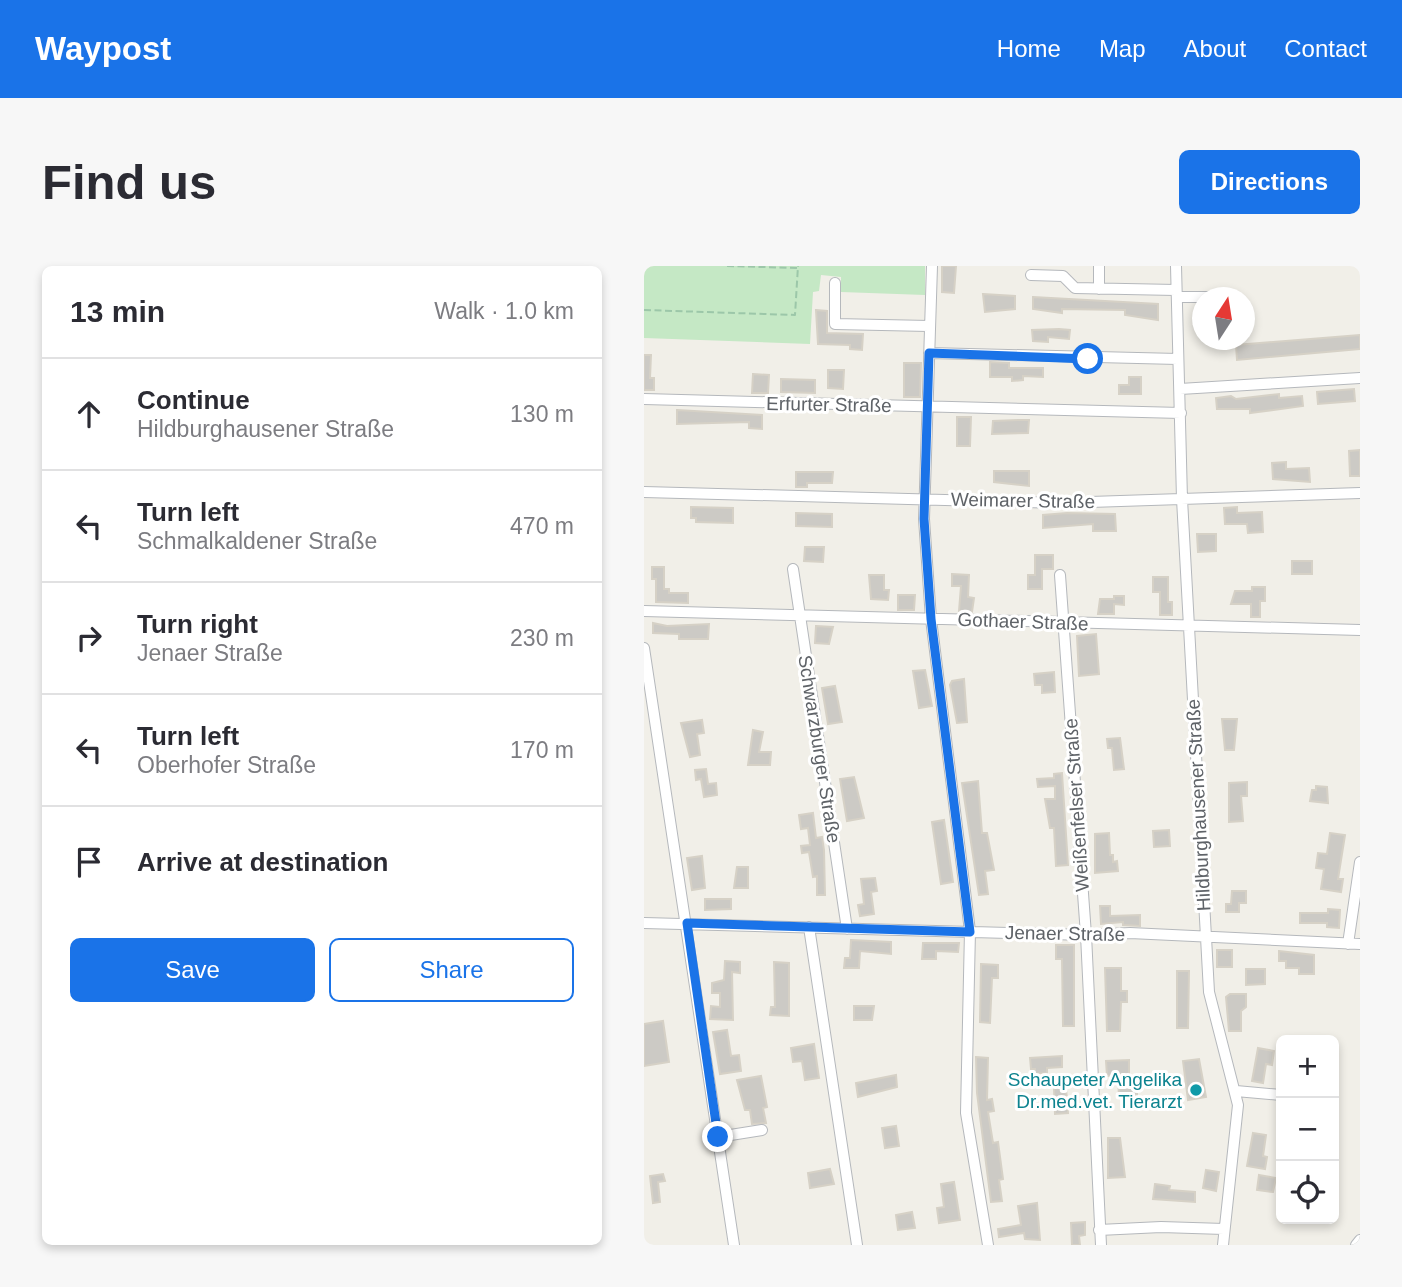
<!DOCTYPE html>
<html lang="en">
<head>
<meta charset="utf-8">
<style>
  :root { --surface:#fff; --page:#f7f7f7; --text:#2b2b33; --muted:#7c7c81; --line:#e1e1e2; --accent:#1a73e8 }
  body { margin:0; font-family:Helvetica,sans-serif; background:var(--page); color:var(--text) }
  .controls { position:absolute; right:21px; bottom:21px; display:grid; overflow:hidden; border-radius:10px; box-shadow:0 4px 10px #0003 }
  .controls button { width:63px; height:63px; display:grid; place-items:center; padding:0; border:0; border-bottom:2px solid var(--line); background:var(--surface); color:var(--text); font:35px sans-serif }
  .compass { position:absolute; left:548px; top:21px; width:63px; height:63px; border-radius:50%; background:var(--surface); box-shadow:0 4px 10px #0003; rotate:12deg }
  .stop { position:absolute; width:21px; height:21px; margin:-16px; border:5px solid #1a73e8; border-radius:50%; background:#fff }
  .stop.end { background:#1a73e8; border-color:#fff; box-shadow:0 2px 7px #0008 }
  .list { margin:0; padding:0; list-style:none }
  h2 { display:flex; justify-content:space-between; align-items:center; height:91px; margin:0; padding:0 28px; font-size:30px }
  h2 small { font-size:23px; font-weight:400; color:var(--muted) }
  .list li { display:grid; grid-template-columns:46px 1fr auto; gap:21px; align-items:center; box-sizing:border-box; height:112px; padding:0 28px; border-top:2px solid var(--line) }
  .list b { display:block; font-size:26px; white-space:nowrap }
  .list p { margin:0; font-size:23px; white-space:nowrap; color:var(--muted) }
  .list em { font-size:23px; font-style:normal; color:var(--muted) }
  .actions { display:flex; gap:14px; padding:21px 28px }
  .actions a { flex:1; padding:16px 0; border:2px solid var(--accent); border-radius:10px; text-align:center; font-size:24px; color:var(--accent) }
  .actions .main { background:var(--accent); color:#fff }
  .icon { flex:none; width:38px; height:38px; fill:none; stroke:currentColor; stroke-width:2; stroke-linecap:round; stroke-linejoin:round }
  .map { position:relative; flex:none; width:716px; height:979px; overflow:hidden; border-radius:10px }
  header { display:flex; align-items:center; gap:42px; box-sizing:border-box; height:98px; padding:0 35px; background:var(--accent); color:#fff }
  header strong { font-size:33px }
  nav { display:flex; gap:38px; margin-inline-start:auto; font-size:24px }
  .intro { display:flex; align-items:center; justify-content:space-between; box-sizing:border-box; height:168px; padding:0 42px }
  h1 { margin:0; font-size:49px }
  .button { padding:18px 32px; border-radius:10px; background:var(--accent); color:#fff; font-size:24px; font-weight:700 }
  main { display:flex; gap:42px; padding:0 42px }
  aside { flex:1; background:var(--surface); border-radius:10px; box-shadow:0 4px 10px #0003 }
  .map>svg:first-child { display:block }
  .green { fill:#c5e8c5 }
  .building { fill:#cccac5; stroke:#d6d1c6; stroke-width:2 }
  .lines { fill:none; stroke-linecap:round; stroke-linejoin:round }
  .minor-casing { stroke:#b5b8bc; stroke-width:12 }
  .path { stroke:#9cc7a9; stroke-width:2; stroke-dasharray:7 3.5; stroke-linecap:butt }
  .minor { stroke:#fff; stroke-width:10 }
  .route { stroke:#1a73e8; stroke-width:9 }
  .culture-dot { fill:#0f9aa8; stroke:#fff; stroke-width:2.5 }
  .labels { text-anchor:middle; stroke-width:6; stroke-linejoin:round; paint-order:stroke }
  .street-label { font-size:19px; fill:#5f6368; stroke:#fff }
  .culture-label { font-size:19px; fill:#0d838f; stroke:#fff; text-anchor:end }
</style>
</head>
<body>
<header>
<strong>Waypost</strong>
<nav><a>Home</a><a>Map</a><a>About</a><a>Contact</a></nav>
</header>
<div class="intro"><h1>Find us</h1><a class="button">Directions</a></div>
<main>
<aside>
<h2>13 min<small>Walk · 1.0 km</small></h2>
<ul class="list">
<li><svg class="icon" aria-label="ahead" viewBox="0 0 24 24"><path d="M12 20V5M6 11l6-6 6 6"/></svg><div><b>Continue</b><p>Hildburghausener Straße</p></div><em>130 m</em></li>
<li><svg class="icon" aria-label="left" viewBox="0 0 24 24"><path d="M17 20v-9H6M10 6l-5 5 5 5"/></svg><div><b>Turn left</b><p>Schmalkaldener Straße</p></div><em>470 m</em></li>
<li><svg class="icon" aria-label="right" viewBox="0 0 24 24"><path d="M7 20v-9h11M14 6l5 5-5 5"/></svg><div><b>Turn right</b><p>Jenaer Straße</p></div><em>230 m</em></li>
<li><svg class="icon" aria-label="left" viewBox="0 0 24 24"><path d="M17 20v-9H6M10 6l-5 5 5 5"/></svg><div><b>Turn left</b><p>Oberhofer Straße</p></div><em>170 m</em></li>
<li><svg class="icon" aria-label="arrive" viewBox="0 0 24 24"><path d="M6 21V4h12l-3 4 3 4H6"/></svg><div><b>Arrive at destination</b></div></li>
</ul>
<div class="actions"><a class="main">Save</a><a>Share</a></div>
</aside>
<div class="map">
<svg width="716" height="979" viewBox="0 0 716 979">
  <rect width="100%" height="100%" fill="#f1efe8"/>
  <!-- green -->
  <path class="green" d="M0 0H281V29L197 26V11L177 9 175 25 169 26 166 78 0 72Z"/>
  <!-- building -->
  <path class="building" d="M298 0H312L310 27 298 26Z
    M339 28 371 30V43L341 46Z
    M389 31 514 38V54L481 49V44L418 43V47L389 43Z
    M172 44 183 45V67L219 68 218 84 206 83V79L174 78Z
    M415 63 426 64 425 73 404 71V76L389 75 388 64Z
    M716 69V83L593 94 592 79Z
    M0 89H7L6 112H10V124H0Z
    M346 96 365 97V102H399V111L379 110V114L368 115V111H346Z
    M260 97H277L276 131H260Z
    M184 104H200L199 123 184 122Z
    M109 108 125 109 124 127H108Z
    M485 111H497V128H475V119H485Z
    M137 113 171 114V127L137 126Z
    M710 123 711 135 674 138 673 126Z
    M635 128V132L658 130 659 140 614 146 606 147V143H573L572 132 587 130 592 133Z
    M33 144 118 149V163L105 162V156L33 158Z
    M313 151H327L326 180H313Z
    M374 154H385L384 167 348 168 349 155Z
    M716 184V210H706L705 185Z
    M642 196V203L665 202 666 216 629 213 628 197Z
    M350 205H385V220L350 216Z
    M152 206H189L188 217H163V221H152Z
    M47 241 89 242V257L52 256V252H47Z
    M593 241V247L618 246 619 266 604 267 603 258H581L580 242Z
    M152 247 188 248V261L152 260Z
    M423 247 471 248 472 265H449V258L399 262V249Z
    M553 268H572V285L554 286Z
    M161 281H180L179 296 160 295Z
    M391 289H409V303H398V323H384V309H391Z
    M648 295H668V308H648Z
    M8 301H20V323H25V327H44V337L12 336V313H8Z
    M308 308 325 309 324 331 330 332 328 346 315 345 317 320H308Z
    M225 309H240V324H245L244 334 227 333Z
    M509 311H524V336H528V349H516V326H509Z
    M608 321H621V335H616V351H607V338H587L591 325H608Z
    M254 329H271L270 344H254Z
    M470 330H480V339L470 338V348H454L456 333H470Z
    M9 357 23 360 65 358 64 373H35V368L9 367Z
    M172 360 189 361 185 378 171 377Z
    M452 368 455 408 435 410 433 370Z
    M281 404 288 440 275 442 269 405Z
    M410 406 411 426 398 427V419H391L390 408Z
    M320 413 323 456 313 457 306 419 308 415Z
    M191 420 198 456 184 458 178 422Z
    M578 453H593L590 484H581Z
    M58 454 60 467 53 468 56 489 46 491 37 457Z
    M109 464 119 466 115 486H127L126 499H104Z
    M476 472 480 503 470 504 468 482H464L463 473Z
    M62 503 64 518 72 517 73 529 60 531 57 513 52 514 51 504Z
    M418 507 424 599 412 600 410 562H406L401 533H411V520L394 521 393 513 410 512V508Z
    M210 511 220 552 203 555 196 513Z
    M334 515 338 567H343L350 604 341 605 344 628 335 629 318 517Z
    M603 516V530H597L599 555 585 556V517Z
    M672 520 683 521 684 537 666 535 668 524H672Z
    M169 547 172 572 178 571 180 584 181 629H173V610L169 611 165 586 158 587 157 580 166 579 164 562 157 563 155 549Z
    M300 554 309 616 297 618 288 556Z
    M525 564 526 580 510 581 509 565Z
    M465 567 466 589H469V596L473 595 474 605 451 607V568Z
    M686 567 701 569 694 613H699L697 626 677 623 680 603 672 602 674 587 683 588Z
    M58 590 61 622 48 624 43 592Z
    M93 601H104V622H90Z
    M231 612 233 625 227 626 230 648 216 650 214 639 220 638 217 613Z
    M588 625H602V637H595V646H582V638H587Z
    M61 633H87V643L61 644Z
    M456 640H466V650L496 649V660L479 659V656L457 658Z
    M684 643 696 644 695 662 683 661V657H656V647H684Z
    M207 674 247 676V688L216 685 215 702H200L201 692H206Z
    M279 677H315L314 686 292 685V693H278Z
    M412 679H430V760H419L418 693H412Z
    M573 684H588V701H573Z
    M635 685 670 689V708H655V702H642V695H635Z
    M81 695 96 696V707L88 706 89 754 66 753 67 740 76 741V727H68V717L80 714Z
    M130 696 145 697V750L126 749 127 741H131Z
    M337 698 354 699V712H348L346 757 336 756Z
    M461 702H477V725H483V736H477L476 765H463Z
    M602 703H621V718L602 719Z
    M533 705H545L544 762H533Z
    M586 728H602V741L597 745V765H585L582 731Z
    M210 740H230L228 754H210Z
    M19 755 25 796 0 800V758Z
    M83 764 87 790 95 789 97 805 76 808 69 766Z
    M170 778 175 812 161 814 158 795 149 796 147 782Z
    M614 782 630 785 628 799 622 798 619 817 608 815Z
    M418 790V801L403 802V807L391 808V803H387L386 792Z
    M332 791 344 792 343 834 348 833 350 845 344 846 349 877 354 876 359 913 355 914 358 935 347 936 333 827Z
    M555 793 562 831 544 834 539 795Z
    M485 794V818H493V832H475L474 809 463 810 462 795Z
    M252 809 253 821 214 831 212 817Z
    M117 810 123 841 119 842 122 857 108 858 106 844H101L93 814Z
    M410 822H422L424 847 411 848Z
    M252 860 255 880 241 882 238 862Z
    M609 867 622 869 619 890 623 891 621 903 603 900Z
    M464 872H476L481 911 464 912Z
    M186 903 190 918 166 922 164 907Z
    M562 904 575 906 572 925 559 922Z
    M19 908 21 915 14 916 16 936 9 937 6 910Z
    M615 909 632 912 629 926 613 924Z
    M310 916 316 954 295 957 293 942 300 941 297 918Z
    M511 918 526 920 525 924 551 926V936L509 933Z
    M393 937 396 974 381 973 380 967 355 971 354 963 377 959 374 940Z
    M268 946 271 962 254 964 252 949Z
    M441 956V969L435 970 436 979H428L427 957Z"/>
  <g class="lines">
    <!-- minor casing -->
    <g class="minor-casing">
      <path id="minor" d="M288 0 280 253 287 353 326 665 322 847 344 979
        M455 0V23
        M532 0 538 233 565 726 594 839 579 979
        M387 9 419 10 431 22 532 24
        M191 17V58L285 60
        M533 31H565
        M285 87 534 93
        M536 123 716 112
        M0 133 537 147
        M0 226 416 237 716 227
        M149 303 203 663
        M416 309 442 669 457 979
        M0 345 716 364
        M0 382 90 979
        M0 657 442 669 486 667 716 678
        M165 661 213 979
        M704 678 716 596
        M592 825 637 829
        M74 871 118 864
        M455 964 517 961 580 963
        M712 979 716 974"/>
    </g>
    <!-- path -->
    <path class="path" d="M83 0 154 2
      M0 44 151 49 154 0"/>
    <!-- minor -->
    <use href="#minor" class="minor"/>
  </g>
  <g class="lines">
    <!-- route -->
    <path class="route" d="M74 871 43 657 326 666 287 353 280 253 285 87 444 93"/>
  </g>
  <!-- markers -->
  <circle class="culture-dot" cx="552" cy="824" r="7"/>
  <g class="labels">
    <!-- street labels -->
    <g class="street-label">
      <text transform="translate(185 138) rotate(1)" y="7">Erfurter Straße</text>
      <text transform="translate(379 234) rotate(1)" y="7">Weimarer Straße</text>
      <text transform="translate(379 355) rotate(2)" y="7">Gothaer Straße</text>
      <text transform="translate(176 483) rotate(81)" y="7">Schwarzburger Straße</text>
      <text transform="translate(432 539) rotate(-94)" y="7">Weißenfelser Straße</text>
      <text transform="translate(554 539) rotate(-93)" y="7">Hildburghausener Straße</text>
      <text transform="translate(421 667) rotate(1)" y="7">Jenaer Straße</text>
    </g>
    <!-- culture labels -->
    <g class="culture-label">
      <text x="538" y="820">Schaupeter Angelika<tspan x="538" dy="22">Dr.med.vet. Tierarzt</tspan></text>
    </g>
  </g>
</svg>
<div class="controls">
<button>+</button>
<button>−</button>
<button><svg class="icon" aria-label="locate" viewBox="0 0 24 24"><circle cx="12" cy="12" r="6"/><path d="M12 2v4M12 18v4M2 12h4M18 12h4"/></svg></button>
</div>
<svg class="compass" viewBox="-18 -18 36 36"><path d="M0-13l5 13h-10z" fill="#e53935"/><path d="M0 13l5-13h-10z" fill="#7c7c81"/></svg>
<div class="stop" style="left:444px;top:93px"></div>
<div class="stop end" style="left:74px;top:871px"></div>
</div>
</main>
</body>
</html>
